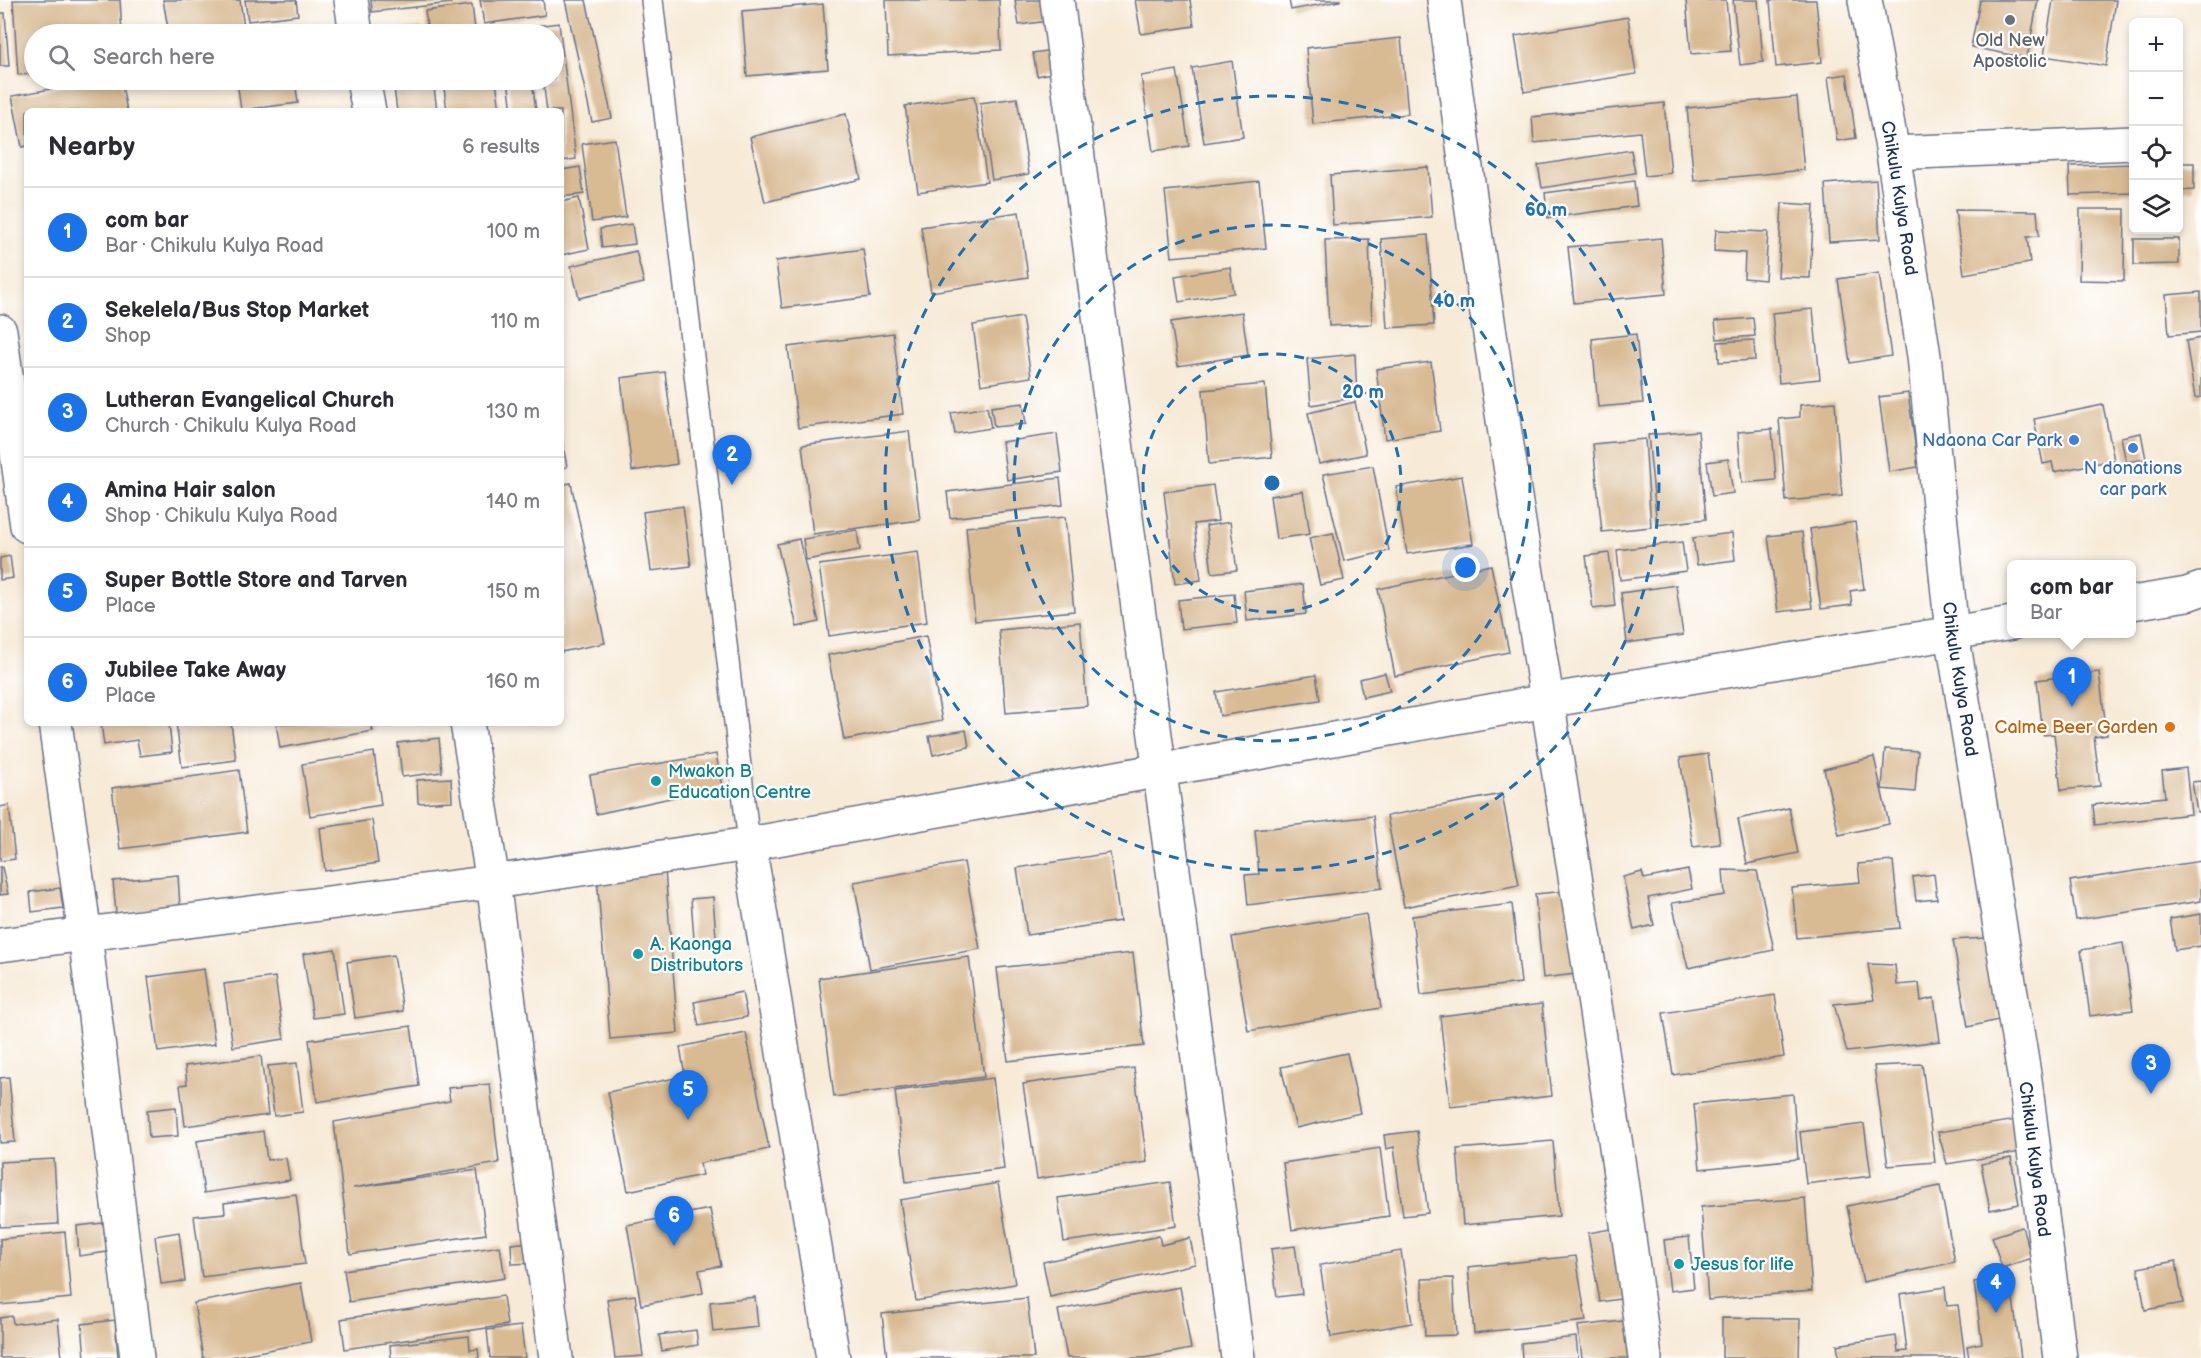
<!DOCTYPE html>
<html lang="en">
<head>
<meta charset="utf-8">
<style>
  :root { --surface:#fff; --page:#f2f2f3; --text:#2b2b33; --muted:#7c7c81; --line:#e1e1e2; --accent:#1a73e8 }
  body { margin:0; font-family:"Balsamiq Sans",sans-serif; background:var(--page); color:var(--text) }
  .controls { position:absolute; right:18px; top:18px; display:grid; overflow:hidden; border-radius:9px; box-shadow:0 3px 9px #0003 }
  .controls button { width:54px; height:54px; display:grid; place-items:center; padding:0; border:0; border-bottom:2px solid var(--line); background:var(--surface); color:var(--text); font:30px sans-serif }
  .you { position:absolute; left:1466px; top:568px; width:21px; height:21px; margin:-15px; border:4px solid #fff; border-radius:50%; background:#1a73e8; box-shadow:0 0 0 9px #1a73e833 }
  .badge { display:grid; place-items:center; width:39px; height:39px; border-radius:50%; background:var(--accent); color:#fff; font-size:20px; font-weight:700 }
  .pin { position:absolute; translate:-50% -50px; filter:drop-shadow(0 2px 3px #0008) }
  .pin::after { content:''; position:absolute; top:32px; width:21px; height:18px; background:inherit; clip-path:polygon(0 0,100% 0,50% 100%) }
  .popup { position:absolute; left:2007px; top:560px; width:129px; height:78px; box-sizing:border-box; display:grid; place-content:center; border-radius:9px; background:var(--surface); filter:drop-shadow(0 2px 4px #0005); font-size:20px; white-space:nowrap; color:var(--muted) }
  .popup b { font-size:22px; color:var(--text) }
  .popup::after { content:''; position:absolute; left:50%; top:100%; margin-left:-12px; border:12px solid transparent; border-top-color:var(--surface) }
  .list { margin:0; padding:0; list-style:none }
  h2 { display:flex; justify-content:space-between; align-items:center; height:78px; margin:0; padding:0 24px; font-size:26px }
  h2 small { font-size:20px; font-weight:400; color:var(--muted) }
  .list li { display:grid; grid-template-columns:39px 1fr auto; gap:18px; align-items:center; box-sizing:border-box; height:90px; padding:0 24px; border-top:2px solid var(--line) }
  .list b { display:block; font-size:22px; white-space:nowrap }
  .list p { margin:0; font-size:20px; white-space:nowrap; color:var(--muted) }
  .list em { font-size:20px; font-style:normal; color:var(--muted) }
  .icon { flex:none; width:33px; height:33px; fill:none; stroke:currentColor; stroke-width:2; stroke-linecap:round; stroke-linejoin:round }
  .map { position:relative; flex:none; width:2201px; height:1358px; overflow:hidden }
  .search { position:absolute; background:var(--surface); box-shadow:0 3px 9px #0003; left:24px; top:24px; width:540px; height:66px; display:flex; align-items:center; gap:15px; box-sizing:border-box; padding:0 21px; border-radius:33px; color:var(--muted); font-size:22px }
  .panel { position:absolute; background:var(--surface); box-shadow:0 3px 9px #0003; left:24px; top:108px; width:540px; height:618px; border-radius:9px }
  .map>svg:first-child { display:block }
  .building { fill:#d8ba93 }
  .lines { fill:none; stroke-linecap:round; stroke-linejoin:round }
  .lane-casing { stroke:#687189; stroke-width:24 }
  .street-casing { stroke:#687189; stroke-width:36 }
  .lane { stroke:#fff; stroke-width:21 }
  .street { stroke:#fff; stroke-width:33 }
  .ring { fill:none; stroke:#1f6fb2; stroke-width:3; stroke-dasharray:10 8 }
  .worship-dot { fill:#6b7280; stroke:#fff; stroke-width:2 }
  .shop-dot { fill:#3f7fe0; stroke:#fff; stroke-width:2 }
  .food-dot { fill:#e8710a; stroke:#fff; stroke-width:2 }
  .culture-dot { fill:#0f9aa8; stroke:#fff; stroke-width:2 }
  .labels { text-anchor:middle; stroke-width:4.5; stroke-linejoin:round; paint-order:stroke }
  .worship-label { font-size:18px; fill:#5b616d; stroke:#fff }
  .street-label { font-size:18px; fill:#1b2f5e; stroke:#fff }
  .shop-label { font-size:18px; fill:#366cbe; stroke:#fff; text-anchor:end }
  .food-label { font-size:18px; fill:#c56008; stroke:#fff; text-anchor:end }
  .culture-label { font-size:18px; fill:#0d838f; stroke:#fff; text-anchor:start }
  .centre { fill:#1f6fb2; stroke:#fff; stroke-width:3 }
  .ring-label { font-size:18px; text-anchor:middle; font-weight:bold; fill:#1f6fb2; stroke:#fff; stroke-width:4.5; stroke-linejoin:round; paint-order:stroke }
</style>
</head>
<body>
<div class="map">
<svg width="2201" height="1358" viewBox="0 0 2201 1358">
  <rect width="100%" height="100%" fill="#fff"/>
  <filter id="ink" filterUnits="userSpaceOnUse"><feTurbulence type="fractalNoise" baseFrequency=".0167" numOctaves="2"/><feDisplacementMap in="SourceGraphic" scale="12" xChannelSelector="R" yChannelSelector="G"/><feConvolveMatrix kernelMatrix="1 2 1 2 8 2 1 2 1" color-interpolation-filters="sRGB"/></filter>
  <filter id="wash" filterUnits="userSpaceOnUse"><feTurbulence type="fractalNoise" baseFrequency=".008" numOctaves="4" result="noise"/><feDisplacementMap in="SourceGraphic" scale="24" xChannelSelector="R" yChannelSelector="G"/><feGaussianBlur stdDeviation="1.35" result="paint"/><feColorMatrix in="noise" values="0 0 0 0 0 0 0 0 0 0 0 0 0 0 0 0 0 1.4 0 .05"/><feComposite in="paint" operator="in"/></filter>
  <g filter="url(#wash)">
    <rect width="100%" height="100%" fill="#f7ebd8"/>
    <g id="blocks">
      <!-- building -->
      <path class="building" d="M13 0H120L122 34H34V74L18 75Z
        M163 0H240L244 27 202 34H169Z
        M245 0H296L298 15 248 21Z
        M371 0H450L451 3 372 12Z
        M480 0H543L545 15 484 24Z
        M565 0H586L612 118 592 122Z
        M886 0H999L1001 50 888 56Z
        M1015 0H1045L1048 21 1019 25Z
        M1135 0H1190L1194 26 1141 34Z
        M1289 0H1340V1L1291 10Z
        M1686 0H1726L1731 51 1691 54Z
        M1733 0H1758L1763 62 1740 65Z
        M1770 0H1816L1822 62 1776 67Z
        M1980 0H2038L2027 58 1971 47Z
        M2053 0H2116L2106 66 2044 56Z
        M823 4 828 69 747 76 742 11Z
        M472 5 475 29 428 34 425 11Z
        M0 13H5L9 66H0Z
        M1628 17 1636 74 1524 92 1515 36Z
        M559 23 576 159 561 161V111H547L543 80H554V34H537L536 26Z
        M421 27 422 34H394V31Z
        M526 27 527 34H502V30Z
        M1401 38 1408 114 1313 124 1306 48Z
        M1053 50 1056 72 1037 76 1033 53Z
        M1232 61 1243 137 1204 143 1192 68Z
        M1177 70 1189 146 1153 151 1141 76Z
        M1847 74 1856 138 1837 141 1828 77Z
        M100 80H121L127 111H27V146L22 147 12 96Z
        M237 80H295L298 103 241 110Z
        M393 80H433L437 111H397Z
        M443 80H496L500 111H447Z
        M508 80H532L536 111H512Z
        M974 96 987 182 918 192 905 106Z
        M1797 97 1804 170 1694 181 1687 108Z
        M1017 98 1029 174 992 180 980 103Z
        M1664 103 1671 173 1645 176 1640 132 1534 143 1532 117Z
        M846 114 861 179 765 202 750 137Z
        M615 139 626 217 592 222 582 144Z
        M1631 150 1635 173 1542 188 1538 165Z
        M2178 163H2194V190L2178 191Z
        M2134 164V193L2070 195 2069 166Z
        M580 167 584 194 561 197V170Z
        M1428 167 1432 217 1333 225 1330 175Z
        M1876 180 1880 239 1829 242 1825 184Z
        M1259 181 1266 248 1172 257 1165 191Z
        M1634 181 1637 206 1548 218 1545 193Z
        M579 198 589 249 561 255V202Z
        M1782 203 1814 205 1810 278 1778 277Z
        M2080 209H2125L2124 281 2079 280Z
        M1955 210 2037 211 2039 236 2027 237 2030 263 1964 274Z
        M1019 212 1028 277 931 292 921 227Z
        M632 224 635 244 602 248 600 229Z
        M1716 230 1768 232 1765 280 1744 278 1745 253 1714 251Z
        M1428 235 1434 325 1387 328 1381 239Z
        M1661 238 1666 294 1574 303 1568 247Z
        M1369 239 1372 324 1329 326 1325 240Z
        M2134 239H2179V264L2134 265Z
        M863 249 870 297 782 308 776 261Z
        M636 251 644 283 579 298 571 266Z
        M1230 267 1234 293 1179 302 1175 276Z
        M1879 273 1891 356 1850 363 1838 279Z
        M2201 292V332L2169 335 2166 295Z
        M1813 309 1820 379 1779 383 1772 313Z
        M1242 312 1248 355 1178 366 1171 322Z
        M1022 317 1031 377 981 385 973 325Z
        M1753 318 1755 336 1717 339 1715 321Z
        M893 333 903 414 798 428 788 347Z
        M1636 334 1643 403 1598 407 1592 339Z
        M2201 338V397L2195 398 2186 341Z
        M1754 340 1755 360 1719 362 1718 342Z
        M1355 354 1357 397 1311 405 1307 359Z
        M1431 362 1440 431 1385 439 1376 369Z
        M665 372 677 464 632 471 621 378Z
        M1265 384 1272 457 1209 464 1203 390Z
        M1908 393 1918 467 1889 472 1879 397Z
        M1355 402 1366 454 1319 464 1308 413Z
        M1835 402 1842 496 1786 501 1779 419 1800 417V405Z
        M1023 403 1026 424 994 427 991 407Z
        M2103 405 2114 460 2054 472 2052 462 2043 464 2034 419Z
        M987 407 991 428 955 434 951 413Z
        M1772 429 1776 480 1742 483 1738 432Z
        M909 431 920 520 813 534 802 445Z
        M1698 431 1706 519 1657 525 1648 435Z
        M561 433 567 467 561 468Z
        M2141 433 2146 459 2126 462 2121 437Z
        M1057 434 1062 472 1007 480 1002 442Z
        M1645 439 1651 527 1602 532 1593 444Z
        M1728 459 1733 493 1712 496 1707 462Z
        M1373 466 1389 551 1344 561 1323 474Z
        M1462 476 1473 544 1407 554 1396 487Z
        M1060 478 1063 505 950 518 947 492Z
        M571 483 605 643 561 652V485Z
        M1213 485 1218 521 1194 524 1201 580 1175 584 1164 492Z
        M1303 491 1310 534 1276 539 1270 496Z
        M683 506 691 566 651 571 643 512Z
        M1065 517 1074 611 975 621 966 527Z
        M1230 522 1237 570 1212 573 1206 526Z
        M1855 522 1864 589 1850 591 1852 605 1821 609 1810 529Z
        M857 530 860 550 806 560 803 539Z
        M1802 532 1812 608 1778 612 1768 536Z
        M1333 533 1344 580 1320 585 1309 538Z
        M1732 533 1735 560 1697 565 1693 538Z
        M799 539 819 622 797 627 777 544Z
        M1682 542 1686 571 1620 580 1617 550Z
        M918 552 927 622 829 636 819 565Z
        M1609 553 1615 606 1593 609 1586 556Z
        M10 556 13 578 0 580V558Z
        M1491 565 1509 652 1395 676 1378 589Z
        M1303 584 1306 614 1247 621 1244 591Z
        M1676 585 1683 635 1627 643 1621 593Z
        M1234 594 1237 623 1181 629 1178 600Z
        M1080 622 1087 706 1006 713 999 630Z
        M926 636 942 721 844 740 828 655Z
        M2099 672 2107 735 2094 737 2100 786 2061 790 2054 734 2043 735 2037 680Z
        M1385 673 1390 691 1363 697 1359 679Z
        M1316 675 1320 700 1220 716 1216 692Z
        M101 723H169L172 752 140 756 137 740 104 745Z
        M176 723H231L236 760 182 767Z
        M276 723H371L373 731 280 748Z
        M966 730 969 747 933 755 929 736Z
        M439 738 442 772 402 777 398 743Z
        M1885 749 1918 751 1915 792 1882 789Z
        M374 752 381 805 310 816 302 764Z
        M716 754 722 787 596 814 590 775Z
        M1708 754 1720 844 1693 847 1680 758Z
        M1874 757 1889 824 1839 835 1824 769Z
        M2186 768 2191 814 2095 825 2093 805 2165 797 2162 771Z
        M239 770 247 832 120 849 112 788Z
        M451 778 452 801 418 803 417 780Z
        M2201 781V812H2197L2192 782Z
        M1502 794 1519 885 1404 907 1387 816Z
        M9 805 15 859 0 861V807Z
        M1789 808 1798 853 1747 864 1738 819Z
        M1373 816 1382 888 1248 905 1245 875 1259 874 1255 830Z
        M372 820 378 863 325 871 320 828Z
        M1110 853 1120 921 1027 935 1017 868Z
        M1893 861 1900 928 1797 938 1792 888 1860 882 1858 864Z
        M2201 861V901L2076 920 2070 881Z
        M964 862 980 949 870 969 854 882Z
        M0 867H2L8 894 0 895Z
        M665 870 678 1033 610 1039 597 876Z
        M1688 870 1692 889 1648 898 1654 925 1634 930 1623 877 1642 872 1644 879Z
        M1723 870 1757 871 1774 950 1688 968 1672 903 1725 895Z
        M1934 874 1937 899 1916 901 1913 877Z
        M178 875 180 907 116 913 113 881Z
        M60 888 63 908 32 912 30 892Z
        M1567 891 1575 974 1543 978 1535 894Z
        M713 897 716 937 694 939 691 899Z
        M1512 904 1521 983 1421 995 1412 916Z
        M1366 914 1381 1008 1248 1031 1232 937Z
        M2201 914V946L2175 950 2170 919Z
        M1986 938 1998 1020 1968 1027 1953 940Z
        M2123 943 2133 1010 2090 1016 2081 950Z
        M335 949 344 1014 313 1018 303 954Z
        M1133 953 1144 1046 1008 1061 997 968Z
        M394 955 403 1011 355 1018 347 962Z
        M969 957 984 1077 834 1097 819 978Z
        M1868 964 1895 965 1897 985 1919 983 1921 1001 1934 998 1940 1041 1847 1052 1834 1004 1874 1000Z
        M204 969 215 1044 158 1052 148 977Z
        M275 977 284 1039 233 1047 224 984Z
        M742 992 747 1017 699 1026 694 1002Z
        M1775 995 1784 1057 1673 1075 1663 1013Z
        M1542 1004 1552 1096 1450 1107 1440 1016Z
        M411 1026 419 1086 317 1102 309 1040Z
        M746 1033 769 1149 700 1163 702 1175 628 1191 608 1092 685 1076 680 1047Z
        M1347 1053 1360 1113 1296 1128 1281 1067Z
        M261 1056 268 1115 185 1126 180 1085 187 1084 185 1066Z
        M297 1063 303 1112 274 1116 268 1066Z
        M1922 1064 1935 1162 1888 1166 1874 1066Z
        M1134 1068 1147 1162 1037 1179 1023 1084Z
        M9 1077 15 1142 0 1143V1078Z
        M993 1078 1004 1169 906 1182 895 1091Z
        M490 1084 499 1163 353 1188 477 1170 486 1234 350 1254 334 1122 450 1101 448 1088Z
        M1793 1094 1798 1159 1700 1169 1694 1104Z
        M176 1107 178 1136 149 1138 147 1110Z
        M2023 1119 2028 1151 1947 1164 1938 1132Z
        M1864 1124 1871 1176 1806 1184 1800 1132Z
        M263 1131 267 1160 286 1158 290 1180 204 1193 197 1141Z
        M1417 1131 1428 1213 1403 1216 1394 1147 1386 1149 1384 1135Z
        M1553 1141 1559 1216 1463 1225 1457 1149Z
        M1380 1148 1389 1216 1292 1230 1283 1163Z
        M2011 1158 2019 1204 1990 1210 1981 1164Z
        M54 1159 58 1224 0 1227V1162Z
        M1170 1182 1176 1226 1064 1242 1058 1198Z
        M998 1183 1015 1284 916 1301 900 1200Z
        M1940 1186 1955 1262 1863 1282 1847 1206Z
        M296 1194 305 1264 202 1277 194 1216 225 1213 224 1203Z
        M1805 1198 1812 1291 1708 1300 1701 1207Z
        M710 1209 721 1266 699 1270 703 1293 641 1305 627 1225Z
        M103 1223 107 1252 79 1256 77 1226Z
        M1622 1227 1633 1297 1600 1302 1588 1233Z
        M2022 1227 2032 1258 2002 1268 1992 1237Z
        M65 1232 71 1298 0 1305V1239Z
        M179 1232 185 1281 161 1284 155 1236Z
        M1159 1236 1161 1245 1190 1238 1195 1264 1050 1297 1043 1262Z
        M1689 1237 1694 1288 1670 1291 1664 1240Z
        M532 1242 534 1263 512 1264 511 1244Z
        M500 1246 505 1278 349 1302 344 1270Z
        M1295 1246 1302 1294 1277 1297 1271 1249Z
        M1401 1251 1412 1323 1331 1337 1320 1265Z
        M1576 1256 1586 1321 1474 1333 1468 1267Z
        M2176 1261 2183 1303 2145 1310 2138 1268Z
        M2010 1277 2021 1358H1969L1967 1346 1982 1343 1974 1282Z
        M1453 1278 1456 1335 1425 1336 1422 1279Z
        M301 1283 311 1342 225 1358H203L194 1303Z
        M1180 1287 1191 1349 1144 1358H1067L1058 1310Z
        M1945 1287 1947 1306 1958 1305 1965 1358H1839L1837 1345 1896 1336 1898 1352 1907 1351 1900 1294Z
        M635 1295 643 1356 615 1358 607 1299Z
        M503 1296 507 1325 345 1349 341 1319Z
        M755 1297 758 1327 713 1332 710 1302Z
        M1027 1298 1034 1358H887L882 1314Z
        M12 1316 13 1324 58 1319 62 1358H0V1318Z
        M1722 1318 1800 1319 1799 1358H1722Z
        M115 1320 118 1358H85L82 1324Z
        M1632 1320 1636 1358H1582L1578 1326Z
        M521 1326 525 1358H490L487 1330Z
        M696 1330 698 1345 662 1351 659 1335Z
        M469 1336 470 1350 478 1349 479 1358H391L390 1345Z
        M1576 1337 1578 1358H1522L1521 1343Z"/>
    </g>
  </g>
  <g filter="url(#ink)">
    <use href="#blocks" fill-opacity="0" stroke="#687189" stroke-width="1.5"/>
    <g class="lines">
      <!-- lane casing -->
      <g class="lane-casing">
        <path id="lane" d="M652 0 749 844"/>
      </g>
      <!-- street casing -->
      <g class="street-casing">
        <g id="street">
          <path d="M351 0 356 34"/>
          <path d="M1057 0 1238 1358"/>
          <path d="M1444 0C1500 454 1587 904 1645 1358"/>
          <path id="s1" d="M1865 0 1893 153 1924 356 1952 633 2025 1080 2060 1358"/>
          <path d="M363 80 369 111"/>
          <path d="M1893 153 2134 143"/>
          <path d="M0 331 27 526"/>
          <path d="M2132 603 2187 594 2201 589"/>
          <path d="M55 723 85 935 137 1358"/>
          <path d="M467 723 493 882 556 1358"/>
          <path d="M749 844 833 1358"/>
          <path d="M0 945 493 882 749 844 1546 701 2012 623"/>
        </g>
      </g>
      <!-- lane -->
      <use href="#lane" class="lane"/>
      <!-- street -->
      <use href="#street" class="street"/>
    </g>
  </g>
  <!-- distance rings -->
  <g class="ring">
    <circle cx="1272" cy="483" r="129"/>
    <circle cx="1272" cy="483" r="258"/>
    <circle cx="1272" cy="483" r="387"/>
  </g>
  <!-- markers -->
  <circle class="worship-dot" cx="2010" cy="20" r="6"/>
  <g class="shop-dot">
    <circle cx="2074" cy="440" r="6"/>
    <circle cx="2133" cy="448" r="6"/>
  </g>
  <circle class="food-dot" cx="2170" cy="727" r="6"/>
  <g class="culture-dot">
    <circle cx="656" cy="781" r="6"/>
    <circle cx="638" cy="954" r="6"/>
    <circle cx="1679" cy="1264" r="6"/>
  </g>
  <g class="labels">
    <!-- worship labels -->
    <g class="worship-label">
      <text x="2010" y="46">Old New<tspan x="2010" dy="21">Apostolic</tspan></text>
    </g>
    <!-- street labels -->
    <g class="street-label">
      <text dy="6" stroke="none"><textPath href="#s1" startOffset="201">Chikulu Kulya Road</textPath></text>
      <text dy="6" stroke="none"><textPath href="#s1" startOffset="686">Chikulu Kulya Road</textPath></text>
      <text dy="6" stroke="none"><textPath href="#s1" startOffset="1172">Chikulu Kulya Road</textPath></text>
    </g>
    <!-- shop labels -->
    <g class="shop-label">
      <text x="2062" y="446">Ndaona Car Park</text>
      <text x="2133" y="474" text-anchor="middle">N donations<tspan x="2133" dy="21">car park</tspan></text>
    </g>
    <!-- food labels -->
    <g class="food-label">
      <text x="2158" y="733">Calme Beer Garden</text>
    </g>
    <!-- culture labels -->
    <g class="culture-label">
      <text x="668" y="777">Mwakon B<tspan x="668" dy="21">Education Centre</tspan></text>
      <text x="650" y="950">A. Kaonga<tspan x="650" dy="21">Distributors</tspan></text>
      <text x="1691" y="1270">Jesus for life</text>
    </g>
  </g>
  <circle cx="1272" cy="483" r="9" class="centre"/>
  <g class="ring-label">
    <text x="1546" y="216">60 m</text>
    <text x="1454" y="307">40 m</text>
    <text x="1363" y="398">20 m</text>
  </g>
</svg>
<div class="controls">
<button>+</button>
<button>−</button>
<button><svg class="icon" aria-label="locate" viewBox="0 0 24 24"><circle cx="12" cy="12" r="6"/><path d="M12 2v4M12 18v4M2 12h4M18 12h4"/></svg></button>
<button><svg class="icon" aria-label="layers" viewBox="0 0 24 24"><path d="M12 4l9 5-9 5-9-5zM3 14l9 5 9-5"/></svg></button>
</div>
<div class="you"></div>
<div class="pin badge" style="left:2072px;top:707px">1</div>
<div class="popup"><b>com bar</b>Bar</div>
<div class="pin badge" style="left:732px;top:485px">2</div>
<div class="pin badge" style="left:2151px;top:1094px">3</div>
<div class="pin badge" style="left:1996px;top:1313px">4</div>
<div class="pin badge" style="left:688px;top:1120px">5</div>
<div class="pin badge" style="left:674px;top:1246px">6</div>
<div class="search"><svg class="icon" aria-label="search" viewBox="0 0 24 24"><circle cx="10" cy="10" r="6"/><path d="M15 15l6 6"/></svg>Search here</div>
<section class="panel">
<h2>Nearby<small>6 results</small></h2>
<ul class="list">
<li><span class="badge">1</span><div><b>com bar</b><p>Bar · Chikulu Kulya Road</p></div><em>100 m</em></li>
<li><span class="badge">2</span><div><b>Sekelela/Bus Stop Market</b><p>Shop</p></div><em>110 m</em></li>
<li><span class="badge">3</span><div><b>Lutheran Evangelical Church</b><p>Church · Chikulu Kulya Road</p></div><em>130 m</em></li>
<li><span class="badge">4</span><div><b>Amina Hair salon</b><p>Shop · Chikulu Kulya Road</p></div><em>140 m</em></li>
<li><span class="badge">5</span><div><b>Super Bottle Store and Tarven</b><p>Place</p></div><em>150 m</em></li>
<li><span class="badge">6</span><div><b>Jubilee Take Away</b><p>Place</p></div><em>160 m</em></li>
</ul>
</section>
</div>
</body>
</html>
